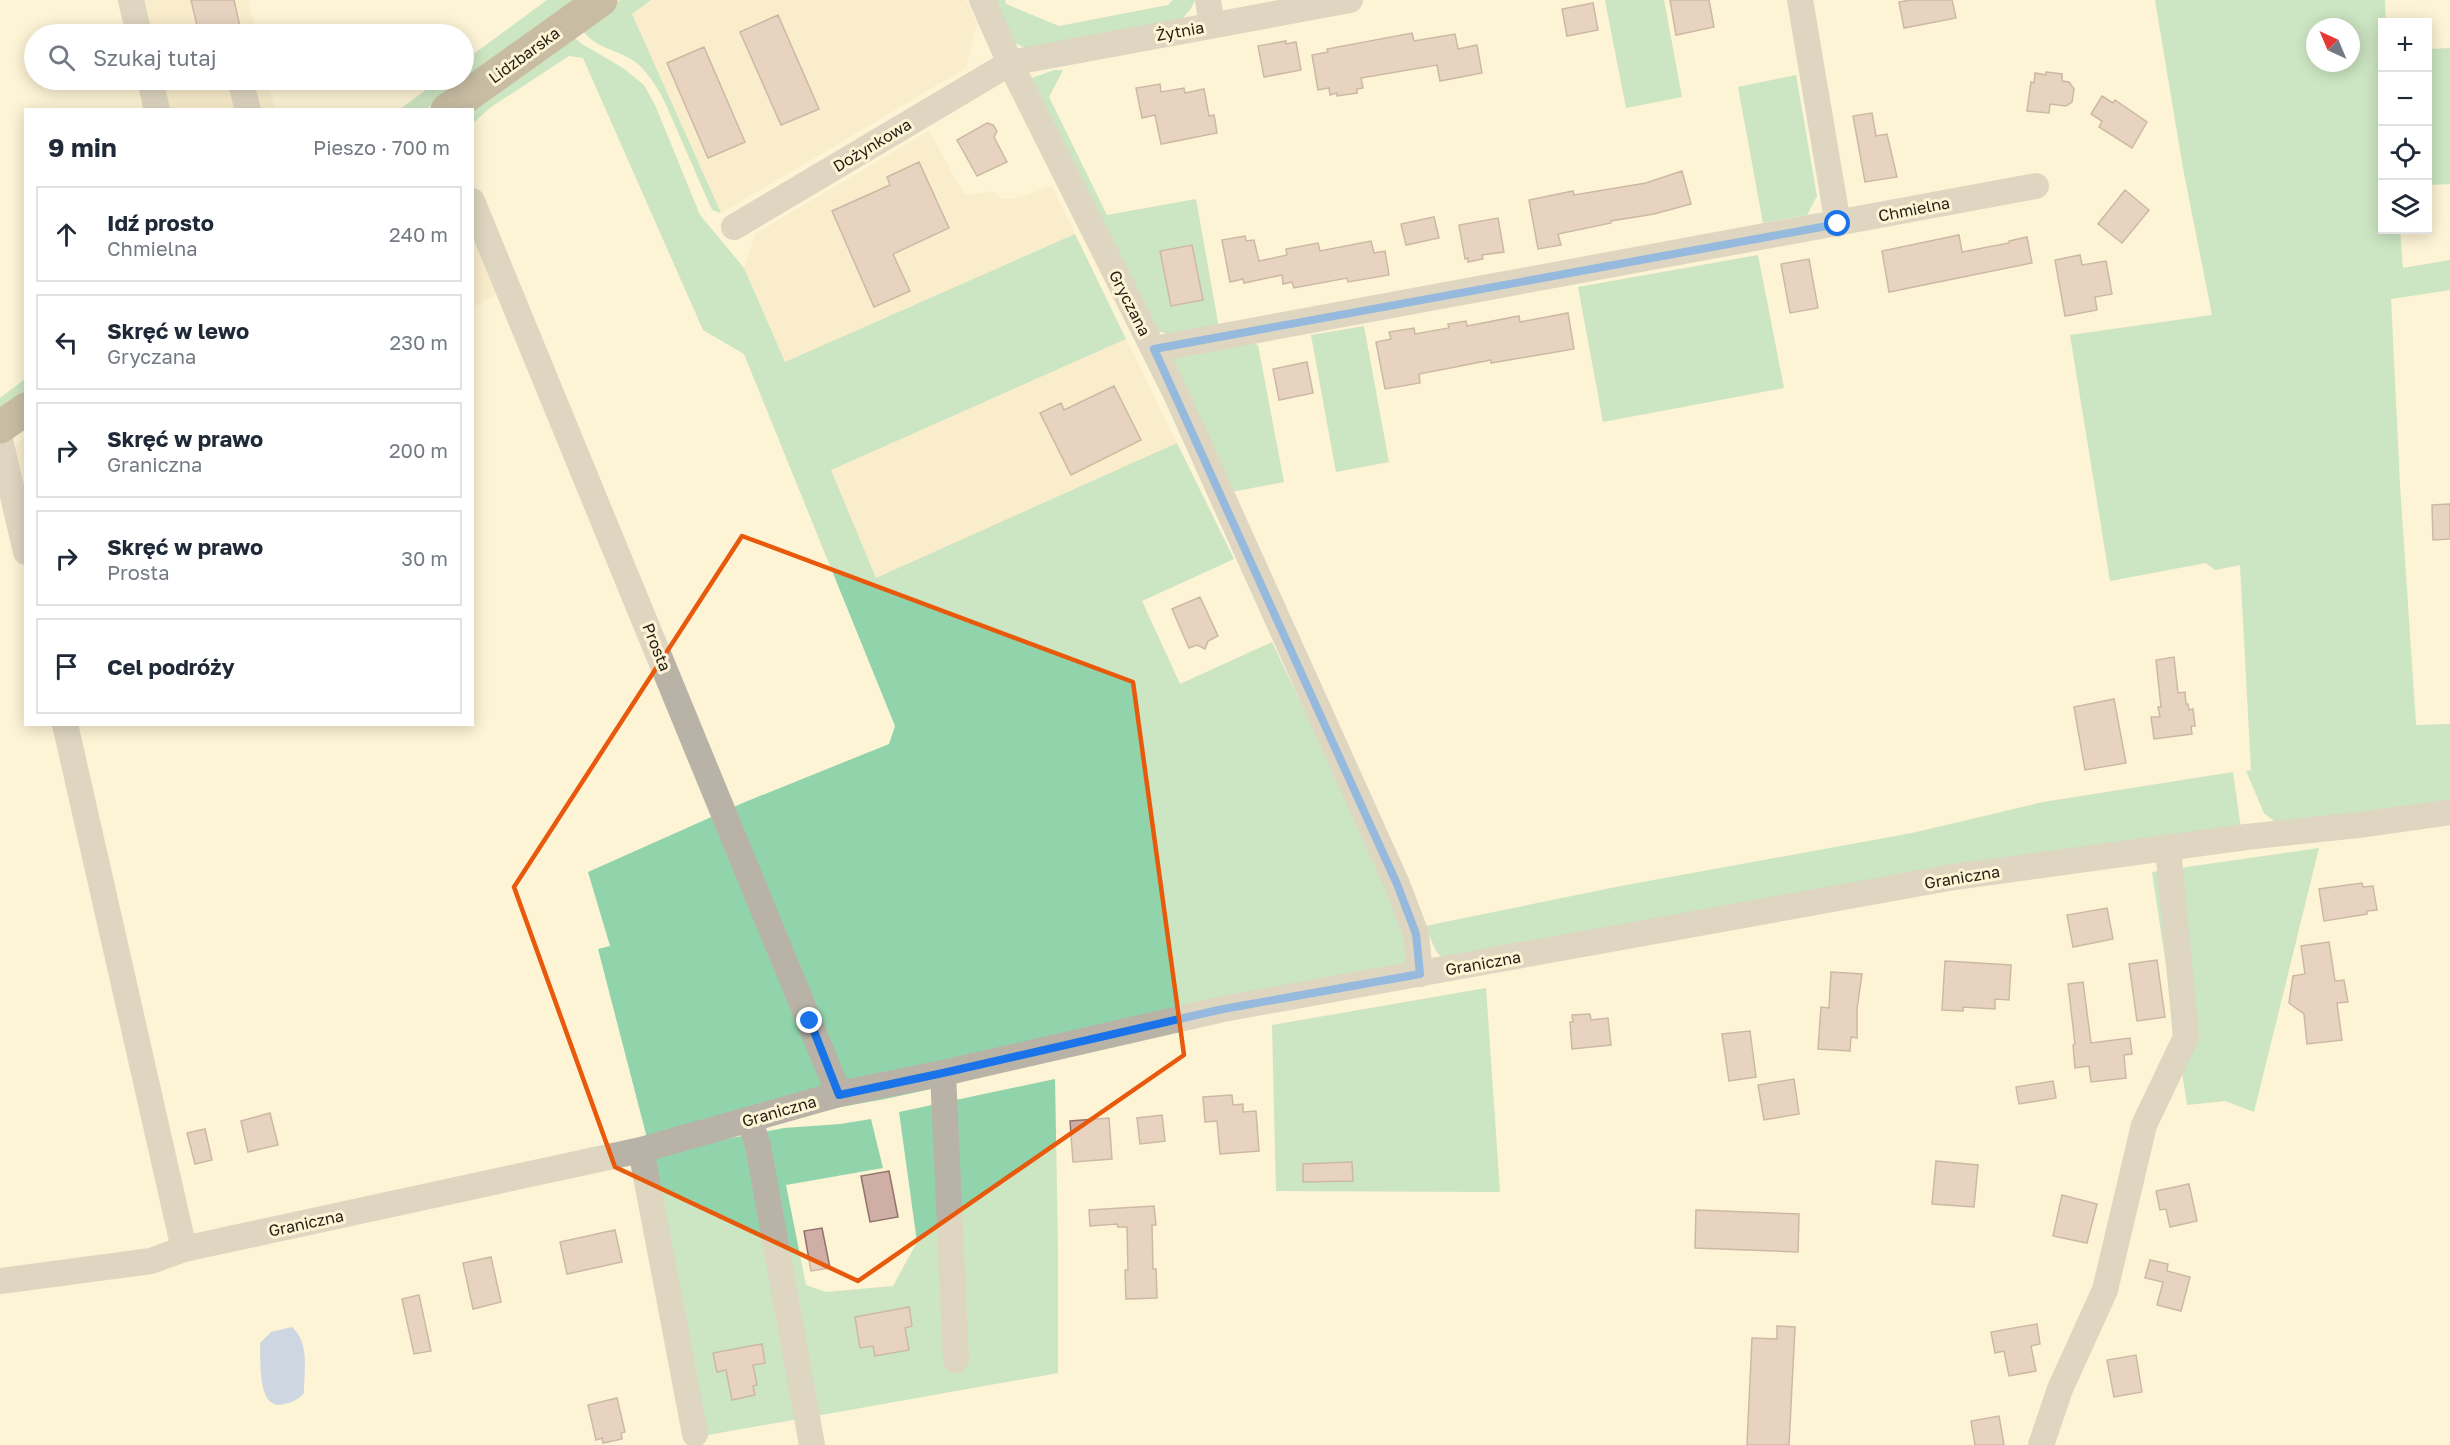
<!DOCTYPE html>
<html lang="pl">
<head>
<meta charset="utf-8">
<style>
  :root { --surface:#fff; --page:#f2f2f3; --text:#1f2937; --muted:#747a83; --line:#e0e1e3 }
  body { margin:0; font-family:"Golos Text",sans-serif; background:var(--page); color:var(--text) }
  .controls { position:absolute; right:18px; top:18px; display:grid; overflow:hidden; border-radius:0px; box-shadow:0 3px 15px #0003 }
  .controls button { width:54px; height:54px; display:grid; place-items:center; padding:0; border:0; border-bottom:2px solid var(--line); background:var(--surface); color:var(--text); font:30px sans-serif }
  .compass { position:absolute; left:2306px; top:18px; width:54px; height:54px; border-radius:50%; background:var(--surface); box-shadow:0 3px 15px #0003; rotate:316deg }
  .stop { position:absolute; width:18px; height:18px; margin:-14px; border:4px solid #1a73e8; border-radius:50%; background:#fff }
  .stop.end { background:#1a73e8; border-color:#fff; box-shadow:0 2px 6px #0008 }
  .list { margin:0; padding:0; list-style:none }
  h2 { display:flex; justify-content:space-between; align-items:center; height:78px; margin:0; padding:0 24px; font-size:26px }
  h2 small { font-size:20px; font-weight:400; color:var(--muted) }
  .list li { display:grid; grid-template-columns:39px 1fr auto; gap:18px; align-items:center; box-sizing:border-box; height:96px; margin:0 12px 12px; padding:0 12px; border:2px solid var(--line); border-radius:0px }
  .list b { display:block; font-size:22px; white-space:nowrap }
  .list p { margin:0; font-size:20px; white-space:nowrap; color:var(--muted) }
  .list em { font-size:20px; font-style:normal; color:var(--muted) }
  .icon { flex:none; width:33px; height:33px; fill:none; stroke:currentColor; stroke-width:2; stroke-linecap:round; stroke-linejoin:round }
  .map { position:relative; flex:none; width:2450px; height:1445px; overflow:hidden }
  .search { position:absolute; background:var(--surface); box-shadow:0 3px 15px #0003; left:24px; top:24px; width:450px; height:66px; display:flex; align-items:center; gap:15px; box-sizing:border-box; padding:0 21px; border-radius:33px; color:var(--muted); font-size:22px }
  .panel { position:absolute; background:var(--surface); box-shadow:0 3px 15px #0003; left:24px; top:108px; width:450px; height:618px; border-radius:0px }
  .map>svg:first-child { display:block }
  .built { fill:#f3e6c1 }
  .green { fill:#91d4ac; fill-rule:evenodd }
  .water { fill:#93b3f0 }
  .building { fill:#cfaea6; stroke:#91736b; stroke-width:1.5 }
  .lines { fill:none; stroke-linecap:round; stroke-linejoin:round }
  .minor { stroke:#b9b3a7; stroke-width:26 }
  .major { stroke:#887d67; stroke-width:33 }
  .route { stroke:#1a73e8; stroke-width:8 }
  .marked { fill:none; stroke:#e8590c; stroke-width:4.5; stroke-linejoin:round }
  .labels { text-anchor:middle; stroke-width:6; stroke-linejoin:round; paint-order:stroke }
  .street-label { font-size:16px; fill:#221f14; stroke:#fdf3d5 }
</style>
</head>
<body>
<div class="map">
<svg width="2450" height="1445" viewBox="0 0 2450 1445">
  <rect width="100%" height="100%" fill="#fdf3d5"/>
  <!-- built -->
  <path class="built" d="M117 0H248L256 34H126Z
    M651 0H966L977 23 966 68 721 213 632 14Z
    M138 80H267L275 109H146Z
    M929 131 963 193 971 195 992 191 1003 199H1013L1052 186 1075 234 785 362 744 268 755 234Z
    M472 217 507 289 473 307H472Z
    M1126 339 1177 443 876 579 830 470Z
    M25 438V526L8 450Z"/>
  <!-- green -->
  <path class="green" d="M547 0H578L426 109 399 110 439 80H464V61Z
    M620 0H651L632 14 721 213 712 210C701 186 691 161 680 137 669 112 661 88 642 68 625 49 594 51 581 28Z
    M993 0H1005L1006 4 1059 26 1168 5 1173 0H1195L1190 10 1179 22 1029 50 1011 41Z
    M1605 0H1664L1682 97 1626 108Z
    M2155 0H2385L2386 22H2382V230H2400L2403 268 2450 260V290L2391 299 2400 485 2416 725 2450 724V813L2285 830 2264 813 2246 771 2251 770 2240 565 2215 570 2206 563 2110 581 2070 335 2212 315 2183 168ZM2315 27H2351V63H2315Z
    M571 35 582 44 623 68 644 85 655 105 700 215 744 268 785 362 1075 234 1126 339 831 470 876 578 1177 443 1234 559 1142 601 1180 684 1272 642 1368 843 1419 959 1416 971 1034 1062 950 1085 885 1099 648 1142 598 949 610 946 588 872 745 802 889 744 895 726 744 354 703 330 583 58 569 56 491 107 473 123 472 110Z
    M2450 48V184L2428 185V49Z
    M1054 70H1063L1049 97 1107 215 1196 199 1219 328 1169 335 1156 330 1031 86 1032 78Z
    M1796 75 1817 196 1807 215 1763 223 1738 87Z
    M1758 255 1784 388 1603 422 1578 287Z
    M1364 326 1389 462 1336 472 1311 335Z
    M1246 341 1258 345 1284 482 1226 493 1172 364 1173 358Z
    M25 379V394L0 412V398Z
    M2233 772 2241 829 1444 960 1436 951 1425 926 1621 886 1912 833 2043 802Z
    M2319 848 2254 1112 2225 1101 2187 1105 2152 872Z
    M1486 988 1500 1192 1276 1191 1272 1025Z
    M1055 1079 1058 1247V1373L702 1436 651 1167 658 1152 784 1128 840 1124 871 1119 883 1168 786 1185 806 1285 826 1292 893 1286 917 1242 899 1112Z"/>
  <!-- water -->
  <path class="water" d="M292 1327C310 1343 304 1371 304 1393 297 1400 293 1402 284 1404 257 1412 261 1360 260 1343L271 1332Z"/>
  <!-- building -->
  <path class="building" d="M191 0H234L240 27 199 34Z
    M1670 0H1709L1714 27 1676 35Z
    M1911 0H1952L1956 18 1904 28 1899 2Z
    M1593 3 1598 30 1567 36 1562 9Z
    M778 15 819 109 781 125 740 32Z
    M1412 33 1414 41 1455 34 1458 49 1477 45 1482 73 1440 81 1437 65 1361 78 1363 88 1357 89V93L1337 96V93L1330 95 1329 88 1318 90 1312 55 1328 52 1327 49Z
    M1286 41V44L1296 42 1301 70 1264 77 1258 46Z
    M704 47 745 142 708 158 667 63Z
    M2046 72 2062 74V81L2069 82 2074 89 2072 102 2066 106 2050 104 2049 113 2027 111 2031 82 2034 83 2035 73 2046 75Z
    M1160 84 1161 92 1184 88 1185 93 1204 89 1209 116 1214 115 1217 133 1161 144 1155 115 1142 118 1136 88Z
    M2102 96 2113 103 2115 100 2147 122 2132 148 2099 127 2102 121 2091 114Z
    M1872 113 1876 136 1887 134 1897 177 1865 182 1853 116Z
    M987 123 993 125 997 131 994 137 1007 162 977 176 957 140Z
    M919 162 949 228 893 254 910 291 874 307 832 211 890 185 887 177Z
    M1682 171 1691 204 1654 214 1611 221V223L1558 234 1561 245 1538 249 1529 200 1573 191 1574 195 1646 183Z
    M2125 190 2149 210 2122 243 2098 224Z
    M1434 217 1439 238 1406 245 1401 224Z
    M1498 218 1504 252 1482 255 1483 259 1468 262V258L1465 259 1459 225Z
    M1959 235 1962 252 2009 243V241L2027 237 2032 263 1889 292 1882 251Z
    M1245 236 1246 241 1254 240 1259 261 1287 255 1286 249 1318 243 1320 251 1371 241 1374 253 1385 251 1389 275 1348 282 1347 278 1294 288 1292 282 1283 284 1282 275 1244 283 1243 279 1230 282 1222 240Z
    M1192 245 1203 300 1171 306 1160 251Z
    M2080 255 2082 265 2106 261 2112 294 2095 297 2097 310 2065 316 2055 260Z
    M1809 259 1818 308 1790 313 1781 264Z
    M1568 313 1574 349 1491 363V360L1419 374 1420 383 1385 389 1376 342 1391 339 1389 332 1414 328 1415 334 1449 328 1448 324 1466 321 1467 326 1519 316 1520 322Z
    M1307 362 1313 393 1279 400 1273 369Z
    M1114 386 1141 440 1071 475 1040 413 1061 403 1064 410Z
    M2450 504V539L2433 540 2432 505Z
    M1200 597 1218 636 1208 641 1205 649 1197 645 1189 648 1172 609Z
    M2174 657 2178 693 2185 692 2186 704H2188L2189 710 2193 709 2195 726H2191L2192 734 2154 739 2151 717H2160L2158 707H2161L2156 660Z
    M2114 699 2126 763 2085 770 2074 707Z
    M2362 883 2363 887 2373 886 2377 910 2367 911V914L2324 921 2319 889Z
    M2107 908 2113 939 2073 947 2067 915Z
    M2329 942 2335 981 2344 980 2348 1002 2337 1003 2342 1040 2307 1044 2304 1014 2289 1003 2293 976 2305 974 2301 946Z
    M2157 960 2165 1017 2137 1021 2129 964Z
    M1945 961 2011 965 2009 1000 1995 999V1009L1963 1007V1011L1942 1010Z
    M1831 972 1862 974 1857 1009V1038L1851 1037 1850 1051 1818 1049 1821 1007 1829 1008Z
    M2083 982 2091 1043 2130 1038 2132 1054 2124 1055 2126 1078 2091 1082 2089 1066 2075 1068 2073 1045 2075 1044 2068 984Z
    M1590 1014 1591 1020 1608 1018 1611 1045 1572 1049 1570 1022H1573L1572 1015Z
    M1750 1031 1756 1077 1729 1081 1722 1034Z
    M1794 1079 1799 1114 1764 1120 1758 1085Z
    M2053 1081 2056 1098 2019 1104 2016 1087Z
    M1232 1095 1233 1105 1243 1104V1112L1256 1111 1259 1151 1220 1154 1217 1121 1205 1122 1203 1097Z
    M270 1113 278 1145 248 1152 241 1121Z
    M1162 1115 1165 1141 1140 1144 1137 1118Z
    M1109 1118 1112 1159 1073 1162 1070 1121Z
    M205 1129 212 1160 195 1164 187 1133Z
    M1936 1161 1978 1165 1974 1207 1932 1204Z
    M1352 1162 1353 1181 1303 1182V1164Z
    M889 1171 898 1217 870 1222 861 1176Z
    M2189 1184 2197 1221 2170 1227 2166 1209 2160 1210 2156 1191Z
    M2062 1195 2097 1204 2087 1243 2053 1236Z
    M1154 1206 1156 1225H1152L1153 1269H1156L1157 1298 1126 1299 1125 1270H1128L1127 1227H1118L1117 1224 1090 1226 1089 1210Z
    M1696 1210 1799 1214 1798 1252 1695 1248Z
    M822 1228 830 1268 811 1271 804 1231Z
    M615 1230 622 1262 567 1274 560 1242Z
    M491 1257 501 1302 473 1309 463 1263Z
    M2150 1260 2168 1264 2167 1271 2190 1277 2181 1311 2157 1305 2163 1282 2145 1278Z
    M419 1295 431 1351 414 1354 402 1299Z
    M909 1307 912 1326 905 1328 909 1350 875 1356 873 1346 860 1348 855 1317Z
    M2037 1324 2040 1344 2031 1346 2036 1371 2009 1376 2004 1351 1995 1353 1991 1332Z
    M1777 1326 1795 1327 1789 1445H1747L1752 1338 1777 1339Z
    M762 1344 765 1363 753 1365 757 1385 753 1386 755 1395 732 1400 726 1370 717 1372 713 1353Z
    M2136 1355 2142 1392 2114 1397 2107 1360Z
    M617 1398 625 1432 621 1433 622 1439 603 1443 602 1438 596 1440 588 1405Z
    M1999 1416 2004 1445H1975L1971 1421Z"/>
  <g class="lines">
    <!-- minor -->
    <path class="minor" d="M131 0 139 34
      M982 0 1010 63 1176 394 1397 884 1416 934 1420 974
      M1208 0 1212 25
      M1800 0 1838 224
      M150 80 157 110
      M240 80 248 110
      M472 201 839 1094
      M734 227 1010 63 1350 0
      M1154 349 2036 186
      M0 440 26 552
      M65 724 184 1249
      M943 1073 956 1360
      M750 1120 758 1146 812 1445
      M641 1150 695 1434
      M0 1281 151 1261 184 1249 641 1150 839 1094 943 1073 1223 1009 1954 877 2246 837 2367 824 2450 812
      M2041 1445 2060 1389 2105 1290 2144 1125 2186 1037 2168 848"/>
    <!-- major -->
    <path class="major" d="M447 110 601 0
      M0 427 26 409"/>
  </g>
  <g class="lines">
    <!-- route -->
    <path class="route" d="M810 1021 839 1095 943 1073 1223 1009 1420 974 1416 934 1397 884 1154 349 1838 224"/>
  </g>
  <!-- marked area -->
  <path d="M0 0H2450V1445H0ZM742 536 1133 682 1184 1055 858 1281 615 1167 514 887Z" fill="#fdf3d5" fill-opacity=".55" fill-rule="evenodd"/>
  <path class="marked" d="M742 536 1133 682 1184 1055 858 1281 615 1167 514 887Z"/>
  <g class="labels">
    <!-- street labels -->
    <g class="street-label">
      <text transform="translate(1180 31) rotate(-10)" y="6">Żytnia</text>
      <text transform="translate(524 55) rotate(-36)" y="6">Lidzbarska</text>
      <text transform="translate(872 145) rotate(-31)" y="6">Dożynkowa</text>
      <text transform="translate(1914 209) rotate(-11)" y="6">Chmielna</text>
      <text transform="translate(1130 303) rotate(63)" y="6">Gryczana</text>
      <text transform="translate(657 647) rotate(68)" y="6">Prosta</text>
      <text transform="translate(1962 877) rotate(-9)" y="6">Graniczna</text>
      <text transform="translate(1483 963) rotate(-10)" y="6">Graniczna</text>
      <text transform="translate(779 1111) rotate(-16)" y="6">Graniczna</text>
      <text transform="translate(306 1223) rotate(-12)" y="6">Graniczna</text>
    </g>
  </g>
</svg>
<div class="controls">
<button>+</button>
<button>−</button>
<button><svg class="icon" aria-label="locate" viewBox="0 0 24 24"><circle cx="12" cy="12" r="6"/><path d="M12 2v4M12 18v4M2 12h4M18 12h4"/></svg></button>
<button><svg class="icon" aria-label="layers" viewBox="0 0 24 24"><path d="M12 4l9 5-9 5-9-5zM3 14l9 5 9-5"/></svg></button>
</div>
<svg class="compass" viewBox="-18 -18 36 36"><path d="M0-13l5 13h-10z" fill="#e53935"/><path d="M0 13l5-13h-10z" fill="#747a83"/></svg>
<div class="stop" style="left:1838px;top:224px"></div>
<div class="stop end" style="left:810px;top:1021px"></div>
<div class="search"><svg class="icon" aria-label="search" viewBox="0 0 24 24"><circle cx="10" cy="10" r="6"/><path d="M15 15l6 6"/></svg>Szukaj tutaj</div>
<section class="panel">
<h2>9 min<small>Pieszo · 700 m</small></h2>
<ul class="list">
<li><svg class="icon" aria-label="ahead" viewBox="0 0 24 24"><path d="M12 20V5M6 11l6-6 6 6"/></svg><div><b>Idź prosto</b><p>Chmielna</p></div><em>240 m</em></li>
<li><svg class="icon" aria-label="left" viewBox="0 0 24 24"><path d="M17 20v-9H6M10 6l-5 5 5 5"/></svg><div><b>Skręć w lewo</b><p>Gryczana</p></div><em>230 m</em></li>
<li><svg class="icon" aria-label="right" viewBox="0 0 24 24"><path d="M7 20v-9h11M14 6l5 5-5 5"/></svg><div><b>Skręć w prawo</b><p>Graniczna</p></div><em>200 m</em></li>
<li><svg class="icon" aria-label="right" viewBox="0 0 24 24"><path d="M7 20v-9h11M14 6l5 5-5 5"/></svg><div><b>Skręć w prawo</b><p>Prosta</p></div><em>30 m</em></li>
<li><svg class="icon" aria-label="arrive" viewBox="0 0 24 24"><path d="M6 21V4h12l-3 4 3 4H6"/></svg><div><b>Cel podróży</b></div></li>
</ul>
</section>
</div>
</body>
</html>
